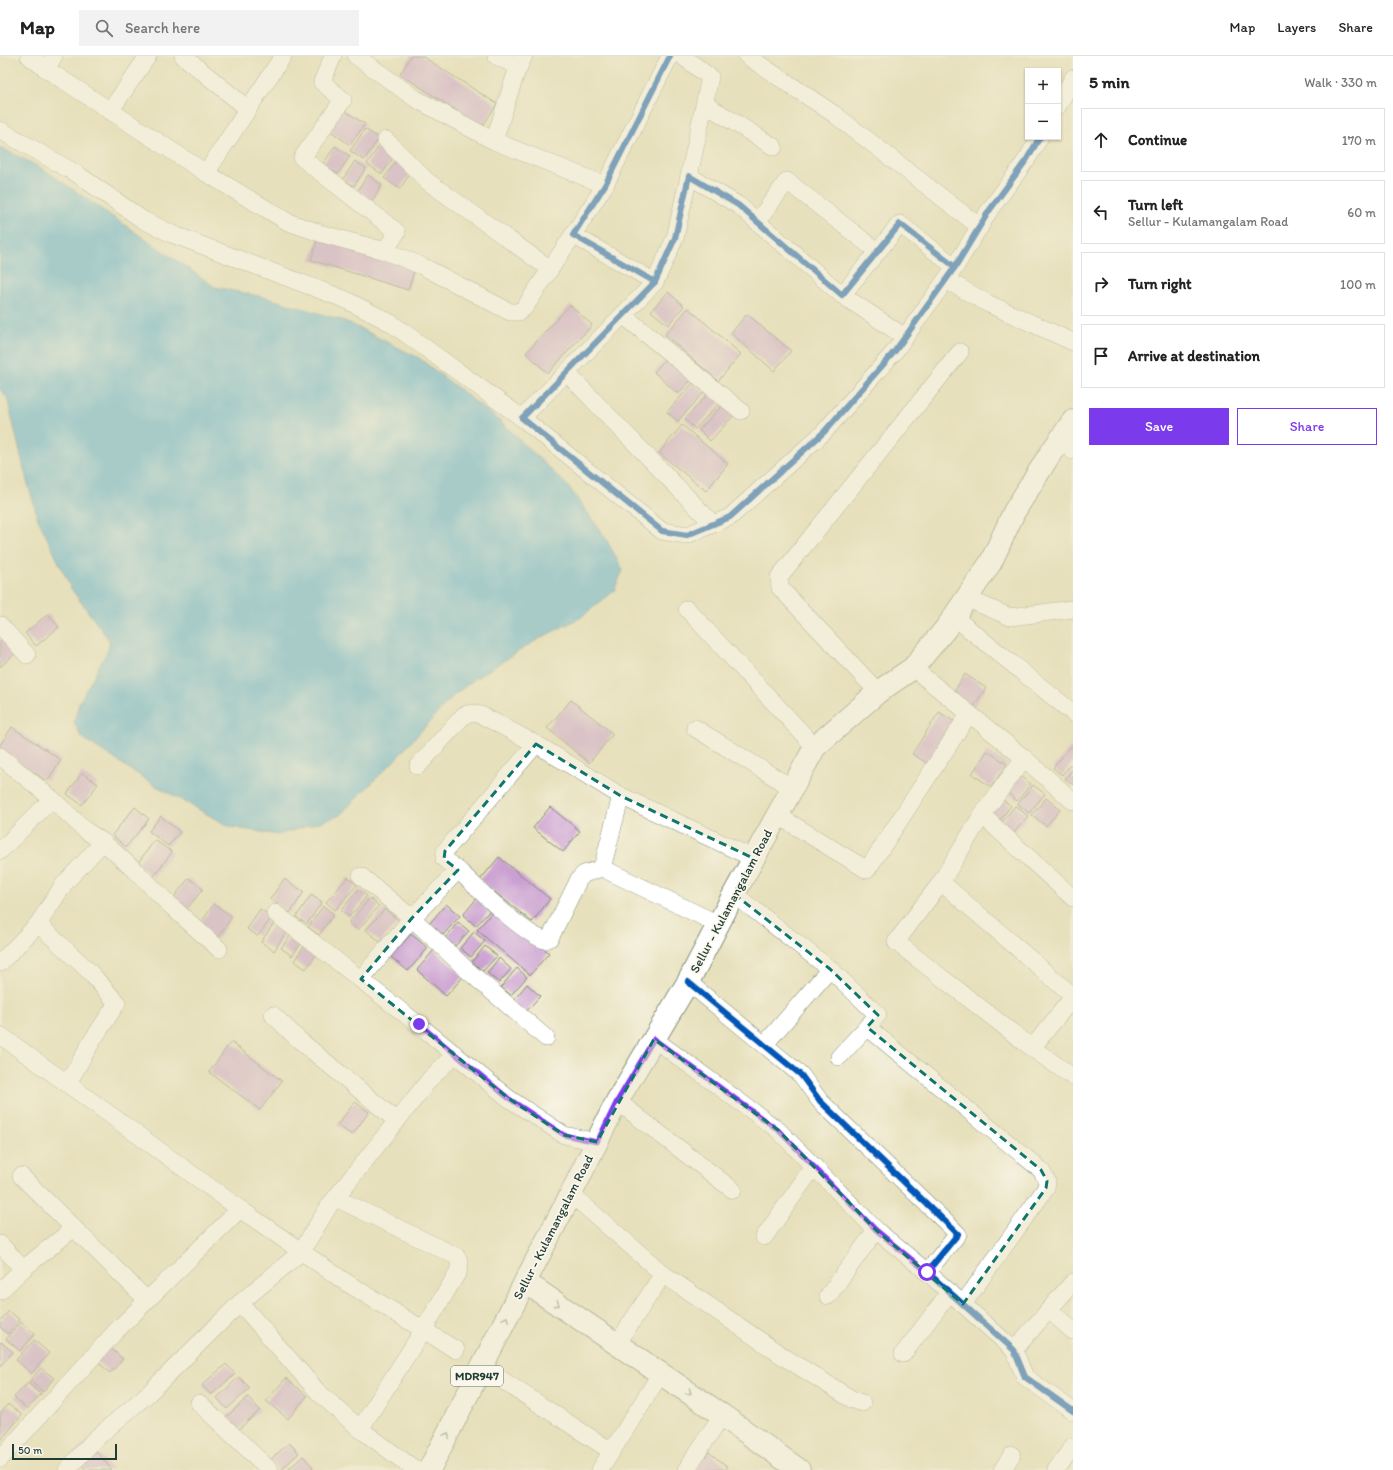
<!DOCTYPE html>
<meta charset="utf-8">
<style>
body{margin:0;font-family:Itim,sans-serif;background:#f2f2f2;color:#222}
.controls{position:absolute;right:12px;top:12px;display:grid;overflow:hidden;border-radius:0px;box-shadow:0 1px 3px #0004}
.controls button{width:36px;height:36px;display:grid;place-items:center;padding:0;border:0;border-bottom:1px solid #e0e0e0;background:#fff;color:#222;font:20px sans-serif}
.scale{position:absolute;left:12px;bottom:10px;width:105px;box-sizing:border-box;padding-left:4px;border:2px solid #1f3d34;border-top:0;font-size:11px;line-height:14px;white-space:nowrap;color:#1f3d34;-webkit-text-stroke:3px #fbf7ec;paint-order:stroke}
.stop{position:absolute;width:12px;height:12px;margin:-9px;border:3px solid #7c3aed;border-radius:50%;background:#fff}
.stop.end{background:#7c3aed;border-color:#fff;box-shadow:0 1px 4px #0008}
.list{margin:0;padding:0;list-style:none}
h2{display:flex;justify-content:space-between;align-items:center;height:52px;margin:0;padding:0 16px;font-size:17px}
h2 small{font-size:13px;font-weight:400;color:#767676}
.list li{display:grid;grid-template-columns:26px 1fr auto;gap:12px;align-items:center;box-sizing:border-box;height:64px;margin:0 8px 8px;padding:0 8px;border:1px solid #e0e0e0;border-radius:0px}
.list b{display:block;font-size:15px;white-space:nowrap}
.list p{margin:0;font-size:13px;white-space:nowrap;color:#767676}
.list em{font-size:13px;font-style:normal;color:#767676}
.actions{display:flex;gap:8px;padding:12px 16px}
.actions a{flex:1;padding:9px 0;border:1px solid #7c3aed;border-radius:0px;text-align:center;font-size:14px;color:#7c3aed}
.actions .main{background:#7c3aed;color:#fff}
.icon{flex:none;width:22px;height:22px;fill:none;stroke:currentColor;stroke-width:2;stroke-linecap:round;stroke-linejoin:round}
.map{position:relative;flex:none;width:1073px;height:1414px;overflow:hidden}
header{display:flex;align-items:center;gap:24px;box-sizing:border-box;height:56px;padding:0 20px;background:#fff;border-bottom:1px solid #e0e0e0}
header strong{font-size:19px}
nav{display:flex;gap:22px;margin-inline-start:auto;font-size:14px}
.search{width:280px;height:36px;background:#f2f2f2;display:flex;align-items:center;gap:10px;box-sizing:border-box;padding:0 14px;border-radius:0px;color:#767676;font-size:15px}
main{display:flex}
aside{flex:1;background:#fff}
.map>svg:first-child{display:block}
</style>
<header>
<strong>Map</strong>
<div class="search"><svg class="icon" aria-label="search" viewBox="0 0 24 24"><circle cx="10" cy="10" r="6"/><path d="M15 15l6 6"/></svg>Search here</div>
<nav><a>Map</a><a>Layers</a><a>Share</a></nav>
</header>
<main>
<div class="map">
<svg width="1073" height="1414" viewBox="0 0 1073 1414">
<rect width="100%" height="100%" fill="#fbf7ec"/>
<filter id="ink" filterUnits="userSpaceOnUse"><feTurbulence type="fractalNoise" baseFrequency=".025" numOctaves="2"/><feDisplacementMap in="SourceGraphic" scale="8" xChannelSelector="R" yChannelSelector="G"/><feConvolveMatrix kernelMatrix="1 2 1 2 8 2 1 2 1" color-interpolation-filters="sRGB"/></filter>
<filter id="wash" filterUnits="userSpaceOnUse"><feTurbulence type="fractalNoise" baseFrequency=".012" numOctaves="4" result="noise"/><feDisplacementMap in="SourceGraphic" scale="16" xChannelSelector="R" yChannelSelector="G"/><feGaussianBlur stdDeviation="0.9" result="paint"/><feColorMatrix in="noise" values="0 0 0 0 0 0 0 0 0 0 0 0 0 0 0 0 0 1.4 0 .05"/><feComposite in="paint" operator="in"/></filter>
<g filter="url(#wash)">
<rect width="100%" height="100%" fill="#e7e0bc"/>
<path fill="#5bb2d8" stroke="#3d7886" d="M0,91L43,113L215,231L264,241L345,265L419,302L500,365L568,430L605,481L623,514L614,535L580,562L540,582L476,622L453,640L393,706L339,760L278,779L230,771L151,727L81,681L74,666L79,647L109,592V584L72,534L38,463L26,421L7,341L0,334Z"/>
<g id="blocks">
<g fill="#ca9fd2">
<path d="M411,0H422L497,48L482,71L400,18Z"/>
<path d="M342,53L365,68L350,89L328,73Z"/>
<path d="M365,73L379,82L364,104L350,95Z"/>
<path d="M381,87L396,98L382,118L367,108Z"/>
<path d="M335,90L350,100L338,118L323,108Z"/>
<path d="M397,103L413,113L400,133L384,122Z"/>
<path d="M355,105L366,112L354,130L343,123Z"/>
<path d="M368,119L382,129L371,147L356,137Z"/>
<path d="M318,182L415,212L408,234L311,204Z"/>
<path d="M668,236L684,250L668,269L651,255Z"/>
<path d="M570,249L592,269L548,317L526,297Z"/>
<path d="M688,252L741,298L718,325L665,279Z"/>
<path d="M747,258L791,295L774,315L731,277Z"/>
<path d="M668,300L692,323L678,338L654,316Z"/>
<path d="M693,327L704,336L678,365L667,356Z"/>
<path d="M710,336L720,346L695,373L685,363Z"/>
<path d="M726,346L737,356L710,385L699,374Z"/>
<path d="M682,369L728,408L706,435L659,397Z"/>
<path d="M48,558L59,571L36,590L25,577Z"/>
<path d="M3,582L16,597L0,611V585Z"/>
<path d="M965,618L986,632L972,653L952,639Z"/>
<path d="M571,644L613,678L589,707L547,672Z"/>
<path d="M939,656L955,666L928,708L912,698Z"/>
<path d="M12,671L61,704L47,725L0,694V689Z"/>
<path d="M1070,691L1073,693V706L1062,719L1053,712Z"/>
<path d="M987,695L1007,708L991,731L972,718Z"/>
<path d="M1073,713V729L1065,723Z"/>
<path d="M82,717L98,728L82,749L67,738Z"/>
<path d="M1021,720L1031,728L1017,745L1007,736Z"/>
<path d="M1033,729L1045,738L1029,757L1018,748Z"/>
<path d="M1046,742L1060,754L1046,770L1032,759Z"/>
<path d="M1002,743L1011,750L998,766L989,759Z"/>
<path d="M1015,750L1028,760L1013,778L1001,767Z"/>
<path d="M135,751L149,763L126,791L112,779Z"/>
<path d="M550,751L580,775L563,796L533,772Z"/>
<path d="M161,760L180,776L168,790L149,775Z"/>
<path d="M155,784L172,796L153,821L137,808Z"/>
<path d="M499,801L550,843L532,866L480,824Z"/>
<path d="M348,821L357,829L335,854L326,846Z"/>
<path d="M189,822L203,833L184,857L170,846Z"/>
<path d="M284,823L304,836L290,857L270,843Z"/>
<path d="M359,833L367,840L349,861L341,854Z"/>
<path d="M311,839L322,846L307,868L296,861Z"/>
<path d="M478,841L492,852L476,870L463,859Z"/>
<path d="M370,842L379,850L358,874L349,866Z"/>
<path d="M214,848L232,861L216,884L198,871Z"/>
<path d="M446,848L460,860L443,879L430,867Z"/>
<path d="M323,850L334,858L319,879L308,871Z"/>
<path d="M496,852L549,897L530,919L477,874Z"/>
<path d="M260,853L272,861L258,880L247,873Z"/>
<path d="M385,853L399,865L380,886L366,874Z"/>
<path d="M458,866L469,875L455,890L445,882Z"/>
<path d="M274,867L287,875L274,895L261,886Z"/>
<path d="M474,876L485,885L471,901L460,892Z"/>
<path d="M411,878L428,892L408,915L391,901Z"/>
<path d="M291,879L302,886L292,900L281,892Z"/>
<path d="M305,889L317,898L306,913L294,905Z"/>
<path d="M485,890L497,900L483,915L472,906Z"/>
<path d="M434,894L464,920L446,940L417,914Z"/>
<path d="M499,902L511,913L499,927L487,917Z"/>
<path d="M517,912L527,921L511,939L501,931Z"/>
<path d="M527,928L540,940L525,957L512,946Z"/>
<path d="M231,986L282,1025L260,1054L209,1016Z"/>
<path d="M355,1046L369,1056L352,1079L337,1069Z"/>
<path d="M9,1255L20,1264L8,1278L0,1271V1265Z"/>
<path d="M21,1266L35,1278L20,1295L6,1283Z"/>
<path d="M34,1284L49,1297L32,1317L16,1304Z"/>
<path d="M1,1286L13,1296L0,1310V1287Z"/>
<path d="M108,1290L123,1303L110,1317L96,1304Z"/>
<path d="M226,1308L235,1318L211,1339L202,1329Z"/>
<path d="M41,1312L54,1322L43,1336L30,1325Z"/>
<path d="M239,1321L250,1332L227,1353L217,1342Z"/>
<path d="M286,1322L307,1340L288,1363L266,1345Z"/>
<path d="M28,1327L41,1338L27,1353L14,1341Z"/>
<path d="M248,1341L260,1354L237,1375L225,1362Z"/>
<path d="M8,1348L22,1359L1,1384L0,1358Z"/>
<path d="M88,1385L112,1414H86L73,1398Z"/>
<path d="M289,1387L299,1397L281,1414H278L269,1405Z"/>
<path d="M709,1396L728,1411L725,1414H695Z"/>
<path d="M303,1400L313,1411L310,1414H288Z"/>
</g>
</g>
</g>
<g filter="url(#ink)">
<use href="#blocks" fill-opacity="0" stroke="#838e78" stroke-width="1"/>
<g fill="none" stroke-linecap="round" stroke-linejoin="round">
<defs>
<g id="minor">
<path d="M29,0L46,13"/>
<path d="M54,0L46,13L206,117L283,0"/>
<path d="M183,0L248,53"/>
<path d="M333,0L322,26L343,44L302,102L397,176L385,195"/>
<path d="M356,0L416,43L494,85L605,129"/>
<path d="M496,0L519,11"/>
<path d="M670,0L605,129L573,179L655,226L675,182L689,120L738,149L842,239L900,168L955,211L989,155L1027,103L1040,81"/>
<path d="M682,0L710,21L689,120"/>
<path d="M747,0L834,58L980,171"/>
<path d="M705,48L774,91"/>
<path d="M1058,50L1073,22"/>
<path d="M110,55L148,0"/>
<path d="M0,74L77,118L143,164L172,178L344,243L391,267L522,362"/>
<path d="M386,84L427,125L550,213"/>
<path d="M494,85L516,17L524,0"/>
<path d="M206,117L288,166L323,178L385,195L422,210L510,256H519L525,251L573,179"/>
<path d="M757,166L787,125L878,196"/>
<path d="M946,224L989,248L1073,286"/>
<path d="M655,226L522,362L662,475L687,479L730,461L824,376L895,295L955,211"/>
<path d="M842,239L905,281"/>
<path d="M623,259L741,355"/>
<path d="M567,317L713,468"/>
<path d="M1060,383L1073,395"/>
<path d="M966,542L1010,561L1073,553"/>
<path d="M687,553L815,691"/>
<path d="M954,561L1073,657"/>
<path d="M0,569L27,599"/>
<path d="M913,612L1024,702L982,759L941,826L896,886L1032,992L1073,941"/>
<path d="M878,636L780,532L779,521L960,296"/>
<path d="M695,672L792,732"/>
<path d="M0,700L52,743L0,795"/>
<path d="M1024,702L1073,745"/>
<path d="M418,710L464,659L472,657L481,659L536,688L621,740L753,802"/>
<path d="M621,740L602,812L718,868"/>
<path d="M52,743L85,774L103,786L137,816L171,850L219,893"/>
<path d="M777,759L867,814L969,658"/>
<path d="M982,759L1073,842"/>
<path d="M458,814L444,803L445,795L536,688"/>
<path d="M361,820L412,862L467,914L546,982"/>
<path d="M941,826L1073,940"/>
<path d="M734,838L830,913L878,959L839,1001"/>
<path d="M275,857L419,969L508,1042L564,1079L597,1086"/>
<path d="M0,907L38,868"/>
<path d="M361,923L412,862L458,814C478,832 521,877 545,884L550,882L579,823L584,818L602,812"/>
<path d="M688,926L801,1019L820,1045L958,1178L927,1216L1014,1294L1025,1321L1073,1355"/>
<path d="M273,959L298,983L397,1065"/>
<path d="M867,971L1041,1114L1047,1125L1046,1132L963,1248"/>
<path d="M0,979L240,1153L344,1225L456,1294"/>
<path d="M654,983L778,1074L876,1174L927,1216"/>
<path d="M765,988L830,913"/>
<path d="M1032,992L1073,1021"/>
<path d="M68,1027L92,985L117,947L89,915L38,868L64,828L103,786"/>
<path d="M617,1045L733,1134"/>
<path d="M21,1120L147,1244"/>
<path d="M571,1138L663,1218"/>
<path d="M336,1142L456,1200L460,1206L458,1216L424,1273L360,1373"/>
<path d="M764,1181L814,1110"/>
<path d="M0,1188L23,1213L0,1235"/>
<path d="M23,1213L74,1172"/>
<path d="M828,1240L876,1174"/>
<path d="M240,1247L318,1336L360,1373L416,1414"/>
<path d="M1049,1254L1073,1275"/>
<path d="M617,1288L663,1218L784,1301L853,1344L862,1347"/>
<path d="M1014,1294L1073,1226"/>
<path d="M903,1298L950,1236"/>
<path d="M482,1311L611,1395"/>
<path d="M199,1347L270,1414"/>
<path d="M0,1403L117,1274L240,1153"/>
<path d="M67,1414L94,1384L149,1337L240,1247L301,1196L329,1150L430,1023L455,998"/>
<path d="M600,1414L661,1317"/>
<path d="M686,1414L722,1359"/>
<path d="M1002,1414L1012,1399"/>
<path d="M1056,1414L1073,1390"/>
</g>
<path id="secondary" d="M525,1226L571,1138L617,1045L688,926L734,838L815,691L878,636L913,612L947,571L991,506L1014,456L1050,398L1073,365"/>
<path id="primary" d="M429,1414L525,1226L722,1359L799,1414"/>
</defs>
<use href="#minor" stroke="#838e78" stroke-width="18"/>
<use href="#secondary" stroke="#838e78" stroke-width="24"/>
<use href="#primary" stroke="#838e78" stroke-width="24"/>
<use href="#minor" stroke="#fff" stroke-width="17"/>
<use href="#secondary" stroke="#fff" stroke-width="22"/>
<use href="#primary" stroke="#fff" stroke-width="22"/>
<defs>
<g id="cycleway">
<path d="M670,0L605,129L573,179L655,226L675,182L689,120L738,149L842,239L900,168L955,211L989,155L1027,103L1040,81"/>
<path d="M655,226L522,362L662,475L687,479L730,461L824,376L895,295L955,211"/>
<path d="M688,926L801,1019L820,1045L958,1178L927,1216L1014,1294L1025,1321L1073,1355"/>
</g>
</defs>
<use href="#cycleway" stroke="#fbf7ec" stroke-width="8"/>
<use href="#cycleway" stroke="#0057b8" stroke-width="6"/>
</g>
<defs><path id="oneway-chevron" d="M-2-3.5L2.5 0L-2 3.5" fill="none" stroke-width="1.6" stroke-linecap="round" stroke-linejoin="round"/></defs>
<g stroke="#8f9e9a">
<use href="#oneway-chevron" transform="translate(557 1248) rotate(34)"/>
<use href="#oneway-chevron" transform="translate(506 1263) rotate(-63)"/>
<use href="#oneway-chevron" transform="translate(689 1336) rotate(34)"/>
<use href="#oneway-chevron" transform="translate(447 1379) rotate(-63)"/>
</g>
</g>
<g fill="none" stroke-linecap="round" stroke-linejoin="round" filter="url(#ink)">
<path stroke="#7c3aed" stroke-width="5" d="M419,968L508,1042L564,1079L597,1086L617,1045L654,983L778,1074L876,1174L927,1216"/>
</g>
<path d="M0 0H1073V1414H0ZM536,688L621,740L753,802L734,838L830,913L878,959L867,971L1041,1114L1047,1125L1046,1132L963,1248L876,1174L778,1074L654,983L597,1086L564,1079L508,1042L361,923L412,862L458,814L444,803L445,795Z" fill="#e7e0bc" fill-opacity=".55" fill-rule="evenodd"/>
<path fill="none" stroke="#0f766e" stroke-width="3" stroke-dasharray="8 5" stroke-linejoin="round" d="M536,688L621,740L753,802L734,838L830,913L878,959L867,971L1041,1114L1047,1125L1046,1132L963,1248L876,1174L778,1074L654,983L597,1086L564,1079L508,1042L361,923L412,862L458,814L444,803L445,795Z"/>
<g text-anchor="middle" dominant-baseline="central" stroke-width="3.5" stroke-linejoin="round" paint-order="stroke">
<rect fill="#fbf7ec" stroke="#61756b" stroke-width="1" x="451" y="1310" width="52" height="20" rx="3"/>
<g font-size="12" font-weight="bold" fill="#1f3d34">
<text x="477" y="1320">MDR947</text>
</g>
<g font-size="13" fill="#1f3d34" stroke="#fbf7ec">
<text transform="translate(731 845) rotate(-62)">Sellur - Kulamangalam Road</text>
<text transform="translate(553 1171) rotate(-63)">Sellur - Kulamangalam Road</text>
</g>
</g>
</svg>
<div class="controls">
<button>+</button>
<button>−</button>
</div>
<div class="scale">50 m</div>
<div class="stop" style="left:927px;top:1216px"></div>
<div class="stop end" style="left:419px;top:968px"></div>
</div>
<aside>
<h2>5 min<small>Walk · 330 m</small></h2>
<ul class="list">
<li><svg class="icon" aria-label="ahead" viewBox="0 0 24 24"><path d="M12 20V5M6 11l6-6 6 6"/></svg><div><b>Continue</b></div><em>170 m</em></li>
<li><svg class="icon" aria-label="left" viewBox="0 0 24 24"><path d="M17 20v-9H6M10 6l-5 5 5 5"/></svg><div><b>Turn left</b><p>Sellur - Kulamangalam Road</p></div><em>60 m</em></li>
<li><svg class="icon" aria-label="right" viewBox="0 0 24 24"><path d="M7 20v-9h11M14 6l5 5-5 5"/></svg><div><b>Turn right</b></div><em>100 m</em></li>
<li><svg class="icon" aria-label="arrive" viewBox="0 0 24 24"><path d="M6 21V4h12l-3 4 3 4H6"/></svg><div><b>Arrive at destination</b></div></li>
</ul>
<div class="actions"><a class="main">Save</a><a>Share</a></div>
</aside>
</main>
